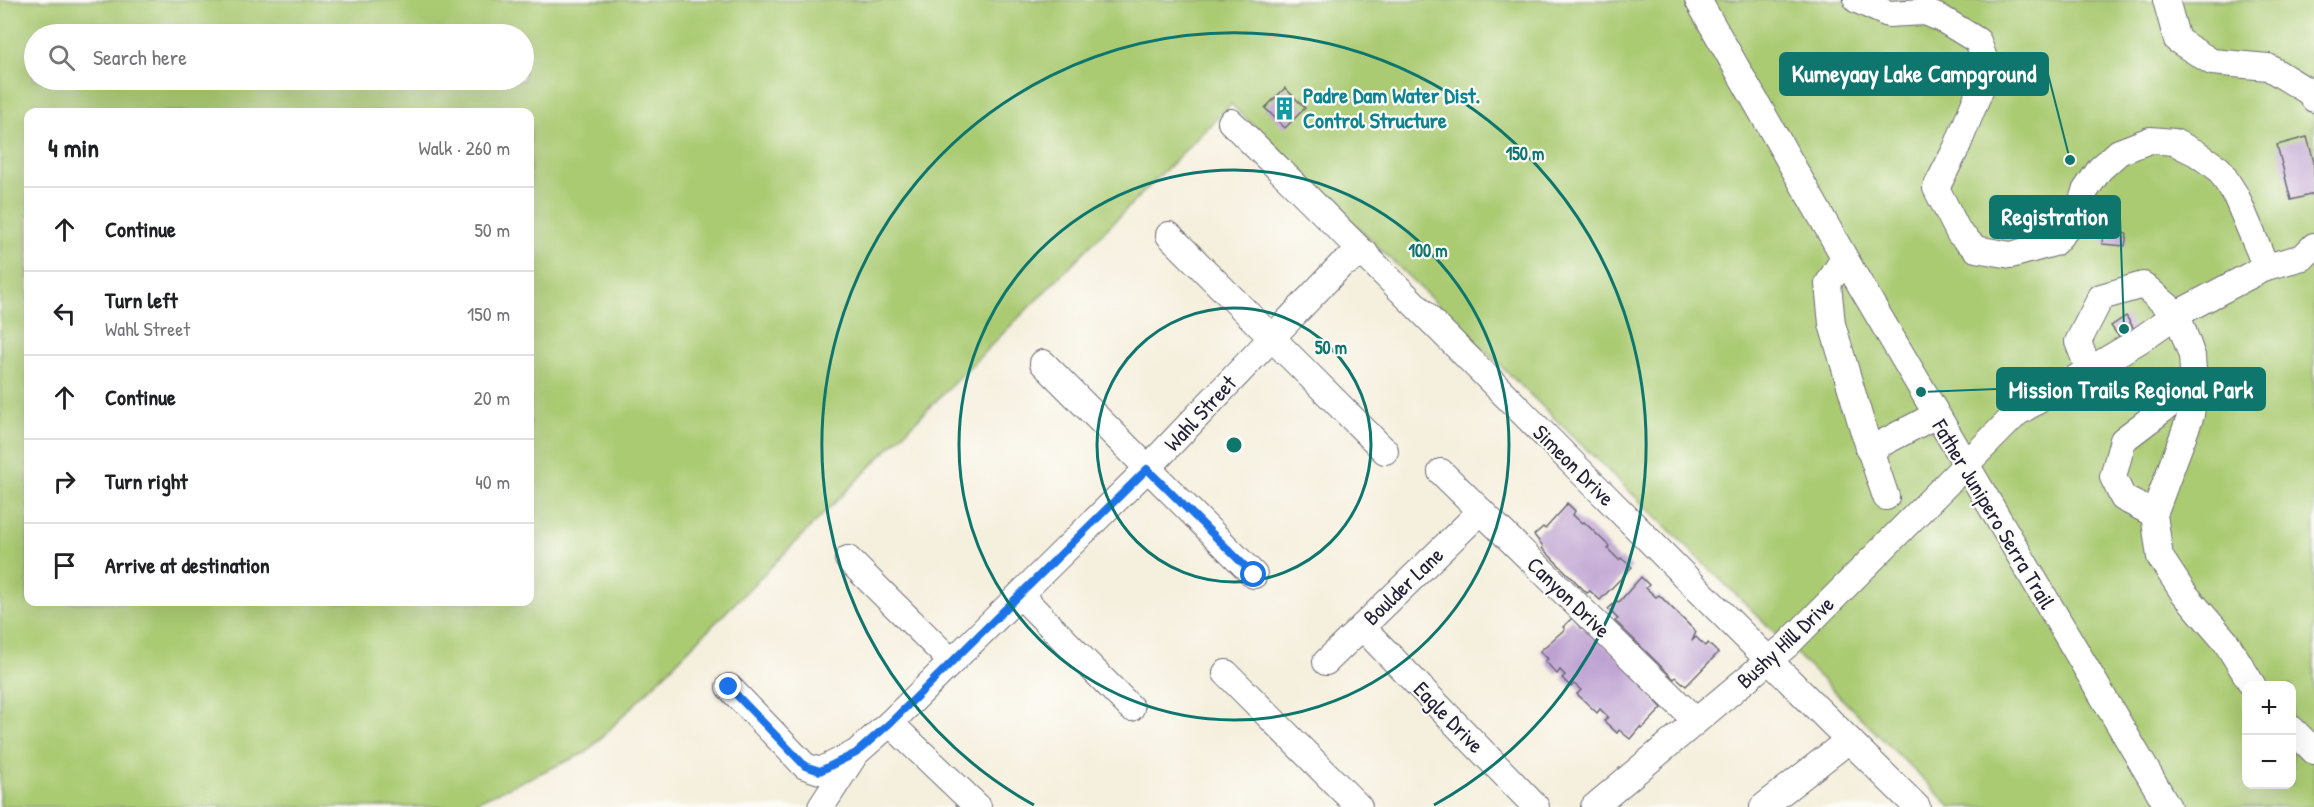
<!DOCTYPE html>
<meta charset="utf-8">
<style>
body{margin:0;font-family:"Patrick Hand",sans-serif;background:#f2f2f2;color:#202124}
.controls{position:absolute;right:18px;bottom:18px;display:grid;overflow:hidden;border-radius:12px;box-shadow:0 6px 24px #0002}
.controls button{width:54px;height:54px;display:grid;place-items:center;padding:0;border:0;border-bottom:2px solid #e0e0e0;background:#fff;color:#202124;font:30px sans-serif}
.stop{position:absolute;width:18px;height:18px;margin:-14px;border:4px solid #1a73e8;border-radius:50%;background:#fff}
.stop.end{background:#1a73e8;border-color:#fff;box-shadow:0 2px 6px #0008}
.list{margin:0;padding:0;list-style:none}
h2{display:flex;justify-content:space-between;align-items:center;height:78px;margin:0;padding:0 24px;font-size:26px}
h2 small{font-size:20px;font-weight:400;color:#757577}
.list li{display:grid;grid-template-columns:39px 1fr auto;gap:18px;align-items:center;box-sizing:border-box;height:84px;padding:0 24px;border-top:2px solid #e0e0e0}
.list b{display:block;font-size:22px;white-space:nowrap}
.list p{margin:0;font-size:20px;white-space:nowrap;color:#757577}
.list em{font-size:20px;font-style:normal;color:#757577}
.icon{flex:none;width:33px;height:33px;fill:none;stroke:currentColor;stroke-width:2;stroke-linecap:round;stroke-linejoin:round}
.map{position:relative;flex:none;width:2314px;height:807px;overflow:hidden}
.search{position:absolute;background:#fff;box-shadow:0 6px 24px #0002;left:24px;top:24px;width:510px;height:66px;display:flex;align-items:center;gap:15px;box-sizing:border-box;padding:0 21px;border-radius:33px;color:#757577;font-size:22px}
.panel{position:absolute;background:#fff;box-shadow:0 6px 24px #0002;left:24px;top:108px;width:510px;height:498px;border-radius:12px}
.map>svg:first-child{display:block}
</style>
<div class="map">
<svg width="2314" height="807" viewBox="0 0 2314 807">
<rect width="100%" height="100%" fill="#fdfcf7"/>
<filter id="ink" filterUnits="userSpaceOnUse"><feTurbulence type="fractalNoise" baseFrequency=".0167" numOctaves="2"/><feDisplacementMap in="SourceGraphic" scale="12" xChannelSelector="R" yChannelSelector="G"/><feConvolveMatrix kernelMatrix="1 2 1 2 8 2 1 2 1" color-interpolation-filters="sRGB"/></filter>
<filter id="wash" filterUnits="userSpaceOnUse"><feTurbulence type="fractalNoise" baseFrequency=".008" numOctaves="4" result="noise"/><feDisplacementMap in="SourceGraphic" scale="24" xChannelSelector="R" yChannelSelector="G"/><feGaussianBlur stdDeviation="1.35" result="paint"/><feColorMatrix in="noise" values="0 0 0 0 0 0 0 0 0 0 0 0 0 0 0 0 0 1.4 0 .05"/><feComposite in="paint" operator="in"/></filter>
<g filter="url(#wash)">
<rect width="100%" height="100%" fill="#f5efdd"/>
<path fill="#abcb73" stroke="#667657" stroke-width="1.5" fill-rule="evenodd" d="M0,0H2314V807H1951L1757,615L1231,104L587,752L465,807H0ZM34,34H524V80H34ZM28,112H530V602H28ZM2246,686H2292V784H2246Z"/>
<g id="blocks">
<g fill="#bb9ed0">
<path d="M1285,88L1305,108L1285,128L1265,108Z"/>
<path d="M2307,137L2314,162V194L2291,200L2277,145Z"/>
<path d="M2103,231L2127,234L2125,246L2102,244Z"/>
<path d="M2126,316L2136,332L2122,341L2111,326Z"/>
<path d="M1567,503L1575,511L1573,515L1582,523L1584,522L1609,546L1608,549L1619,560L1621,558L1632,567L1600,600L1590,591L1587,593L1542,548L1543,546L1534,535L1543,527L1545,529L1566,506H1565Z"/>
<path d="M1641,577L1649,585L1646,588L1656,597L1659,595L1696,632L1692,641L1696,637L1705,646L1708,643L1718,653L1686,686L1676,677L1674,679L1615,621L1618,619L1608,609L1617,601L1619,602Z"/>
<path d="M1572,618L1581,628L1585,625L1656,695L1653,698L1662,708L1642,729L1640,727L1630,739L1619,730L1617,733L1604,721L1608,717L1600,709L1597,713L1577,694L1581,690L1574,684L1571,687L1562,678L1565,675L1560,670L1557,674L1545,661L1548,659L1540,651L1565,629L1563,627Z"/>
</g>
</g>
</g>
<g filter="url(#ink)">
<use href="#blocks" fill-opacity="0" stroke="#6c6a74" stroke-width="1.5"/>
<g fill="none" stroke-linecap="round" stroke-linejoin="round">
<defs>
<g id="minor">
<path d="M1698,0L1851,269L2168,807"/>
<path d="M1857,0L1888,14L1925,12L1942,19L1978,41L1988,70L1956,149L1936,188L1959,233L1976,249L2011,255L2054,243L2077,217L2085,191L2100,169L2119,152L2150,140L2174,142L2196,153L2219,169L2236,196L2266,267"/>
<path d="M2166,0L2177,40L2180,42L2212,62L2268,67L2309,92L2314,99"/>
<path d="M1231,122C1462,348 1686,581 1917,807"/>
<path d="M1169,235L1385,451"/>
<path d="M1844,258L1828,284L1832,324L1863,429L1886,497"/>
<path d="M1043,363L1254,575"/>
<path d="M2089,370L2078,342L2101,297L2143,285L2177,314L2192,356L2194,386L2191,415L2154,514L2160,557L2183,592L2226,642L2253,686"/>
<path d="M1869,450L1936,415"/>
<path d="M1441,472L1696,721"/>
<path d="M2154,514L2123,498L2113,477L2123,440L2194,386"/>
<path d="M848,559L951,661"/>
<path d="M1020,595L1131,708"/>
<path d="M1362,627L1536,807"/>
<path d="M1326,662L1481,511"/>
<path d="M1226,673L1359,807"/>
<path d="M729,687L805,766L820,771L856,753L890,723L1147,469L1341,265L1365,253"/>
<path d="M890,723L978,807"/>
<path d="M2292,729L2314,751"/>
<path d="M821,807L856,753"/>
<path d="M1594,807L1787,645L2017,413L2140,340L2177,314L2266,267L2303,257L2314,246"/>
<path d="M1763,807L1849,740"/>
</g>
</defs>
<use href="#minor" stroke="#6c6a74" stroke-width="28"/>
<use href="#minor" stroke="#fff" stroke-width="26"/>
</g>
</g>
<g fill="none" stroke-linecap="round" stroke-linejoin="round" filter="url(#ink)">
<path stroke="#1a73e8" stroke-width="8" d="M729,687L805,766L820,771L856,753L890,723L1147,469L1254,575"/>
</g>
<g fill="none" stroke="#0f766e" stroke-width="3">
<circle cx="1234" cy="445" r="137"/>
<circle cx="1234" cy="445" r="275"/>
<path d="M1034 805A412 412 0 1 1 1434 805"/>
</g>
<defs>
<symbol id="building-bare" viewBox="-9 -9 18 18"><path d="M-4-6H4V6H1V3H-1V6H-4ZM-2.5-4.3h1.7v1.8h-1.7ZM.8-4.3h1.7v1.8H.8ZM-2.5-1h1.7V.8h-1.7ZM.8-1h1.7V.8H.8Z" fill="#0f9aa8" stroke="#fdfcf7" stroke-width="2.5" paint-order="stroke"/></symbol>
</defs>
<g fill-rule="evenodd">
<use href="#building-bare" x="1268" y="92" width="33" height="33"/>
</g>
<g text-anchor="middle" dominant-baseline="central" stroke-width="4.5" stroke-linejoin="round" paint-order="stroke">
<g font-size="22" font-weight="bold" fill="#0d838f" stroke="#fdfcf7" text-anchor="start">
<text x="1303" y="95">Padre Dam Water Dist.<tspan x="1303" dy="25">Control Structure</tspan></text>
</g>
<g font-size="22" fill="#22223b" stroke="#fdfcf7">
<text transform="translate(1200 413) rotate(-47)">Wahl Street</text>
<text transform="translate(1574 465) rotate(45)">Simeon Drive</text>
<text transform="translate(1994 514) rotate(59)">Father Junipero Serra Trail</text>
<text transform="translate(1403 586) rotate(-44)">Boulder Lane</text>
<text transform="translate(1569 597) rotate(44)">Canyon Drive</text>
<text transform="translate(1785 642) rotate(-43)">Bushy Hill Drive</text>
<text transform="translate(1449 717) rotate(46)">Eagle Drive</text>
</g>
</g>
<circle cx="1234" cy="445" r="9" fill="#0f766e" stroke="#fdfcf7" stroke-width="3"/>
<g font-size="18" text-anchor="middle" font-weight="bold" fill="#0f766e" stroke="#fdfcf7" stroke-width="4.5" stroke-linejoin="round" paint-order="stroke">
<text x="1525" y="160">150 m</text>
<text x="1428" y="257">100 m</text>
<text x="1331" y="354">50 m</text>
</g>
<path fill="none" stroke="#0f766e" stroke-width="2" d="M2070 160L2048 74M2124 329L2120 217M1921 392L1997 389"/>
<g fill="#0f766e" stroke="#fdfcf7" stroke-width="2">
<circle cx="2070" cy="160" r="6"/>
<circle cx="2124" cy="329" r="6"/>
<circle cx="1921" cy="392" r="6"/>
</g>
<g fill="#0f766e" stroke="#0f766e" stroke-width="2">
<rect x="1780" y="53" width="268" height="42" rx="6"/>
<rect x="1990" y="196" width="130" height="42" rx="6"/>
<rect x="1997" y="368" width="268" height="42" rx="6"/>
</g>
<g font-size="24" text-anchor="middle" font-weight="bold" fill="#fff">
<text x="1914" y="82">Kumeyaay Lake Campground</text>
<text x="2055" y="225">Registration</text>
<text x="2131" y="398">Mission Trails Regional Park</text>
</g>
</svg>
<div class="controls">
<button>+</button>
<button>−</button>
</div>
<div class="stop" style="left:1254px;top:575px"></div>
<div class="stop end" style="left:729px;top:687px"></div>
<div class="search"><svg class="icon" aria-label="search" viewBox="0 0 24 24"><circle cx="10" cy="10" r="6"/><path d="M15 15l6 6"/></svg>Search here</div>
<section class="panel">
<h2>4 min<small>Walk · 260 m</small></h2>
<ul class="list">
<li><svg class="icon" aria-label="ahead" viewBox="0 0 24 24"><path d="M12 20V5M6 11l6-6 6 6"/></svg><div><b>Continue</b></div><em>50 m</em></li>
<li><svg class="icon" aria-label="left" viewBox="0 0 24 24"><path d="M17 20v-9H6M10 6l-5 5 5 5"/></svg><div><b>Turn left</b><p>Wahl Street</p></div><em>150 m</em></li>
<li><svg class="icon" aria-label="ahead" viewBox="0 0 24 24"><path d="M12 20V5M6 11l6-6 6 6"/></svg><div><b>Continue</b></div><em>20 m</em></li>
<li><svg class="icon" aria-label="right" viewBox="0 0 24 24"><path d="M7 20v-9h11M14 6l5 5-5 5"/></svg><div><b>Turn right</b></div><em>40 m</em></li>
<li><svg class="icon" aria-label="arrive" viewBox="0 0 24 24"><path d="M6 21V4h12l-3 4 3 4H6"/></svg><div><b>Arrive at destination</b></div></li>
</ul>
</section>
</div>
